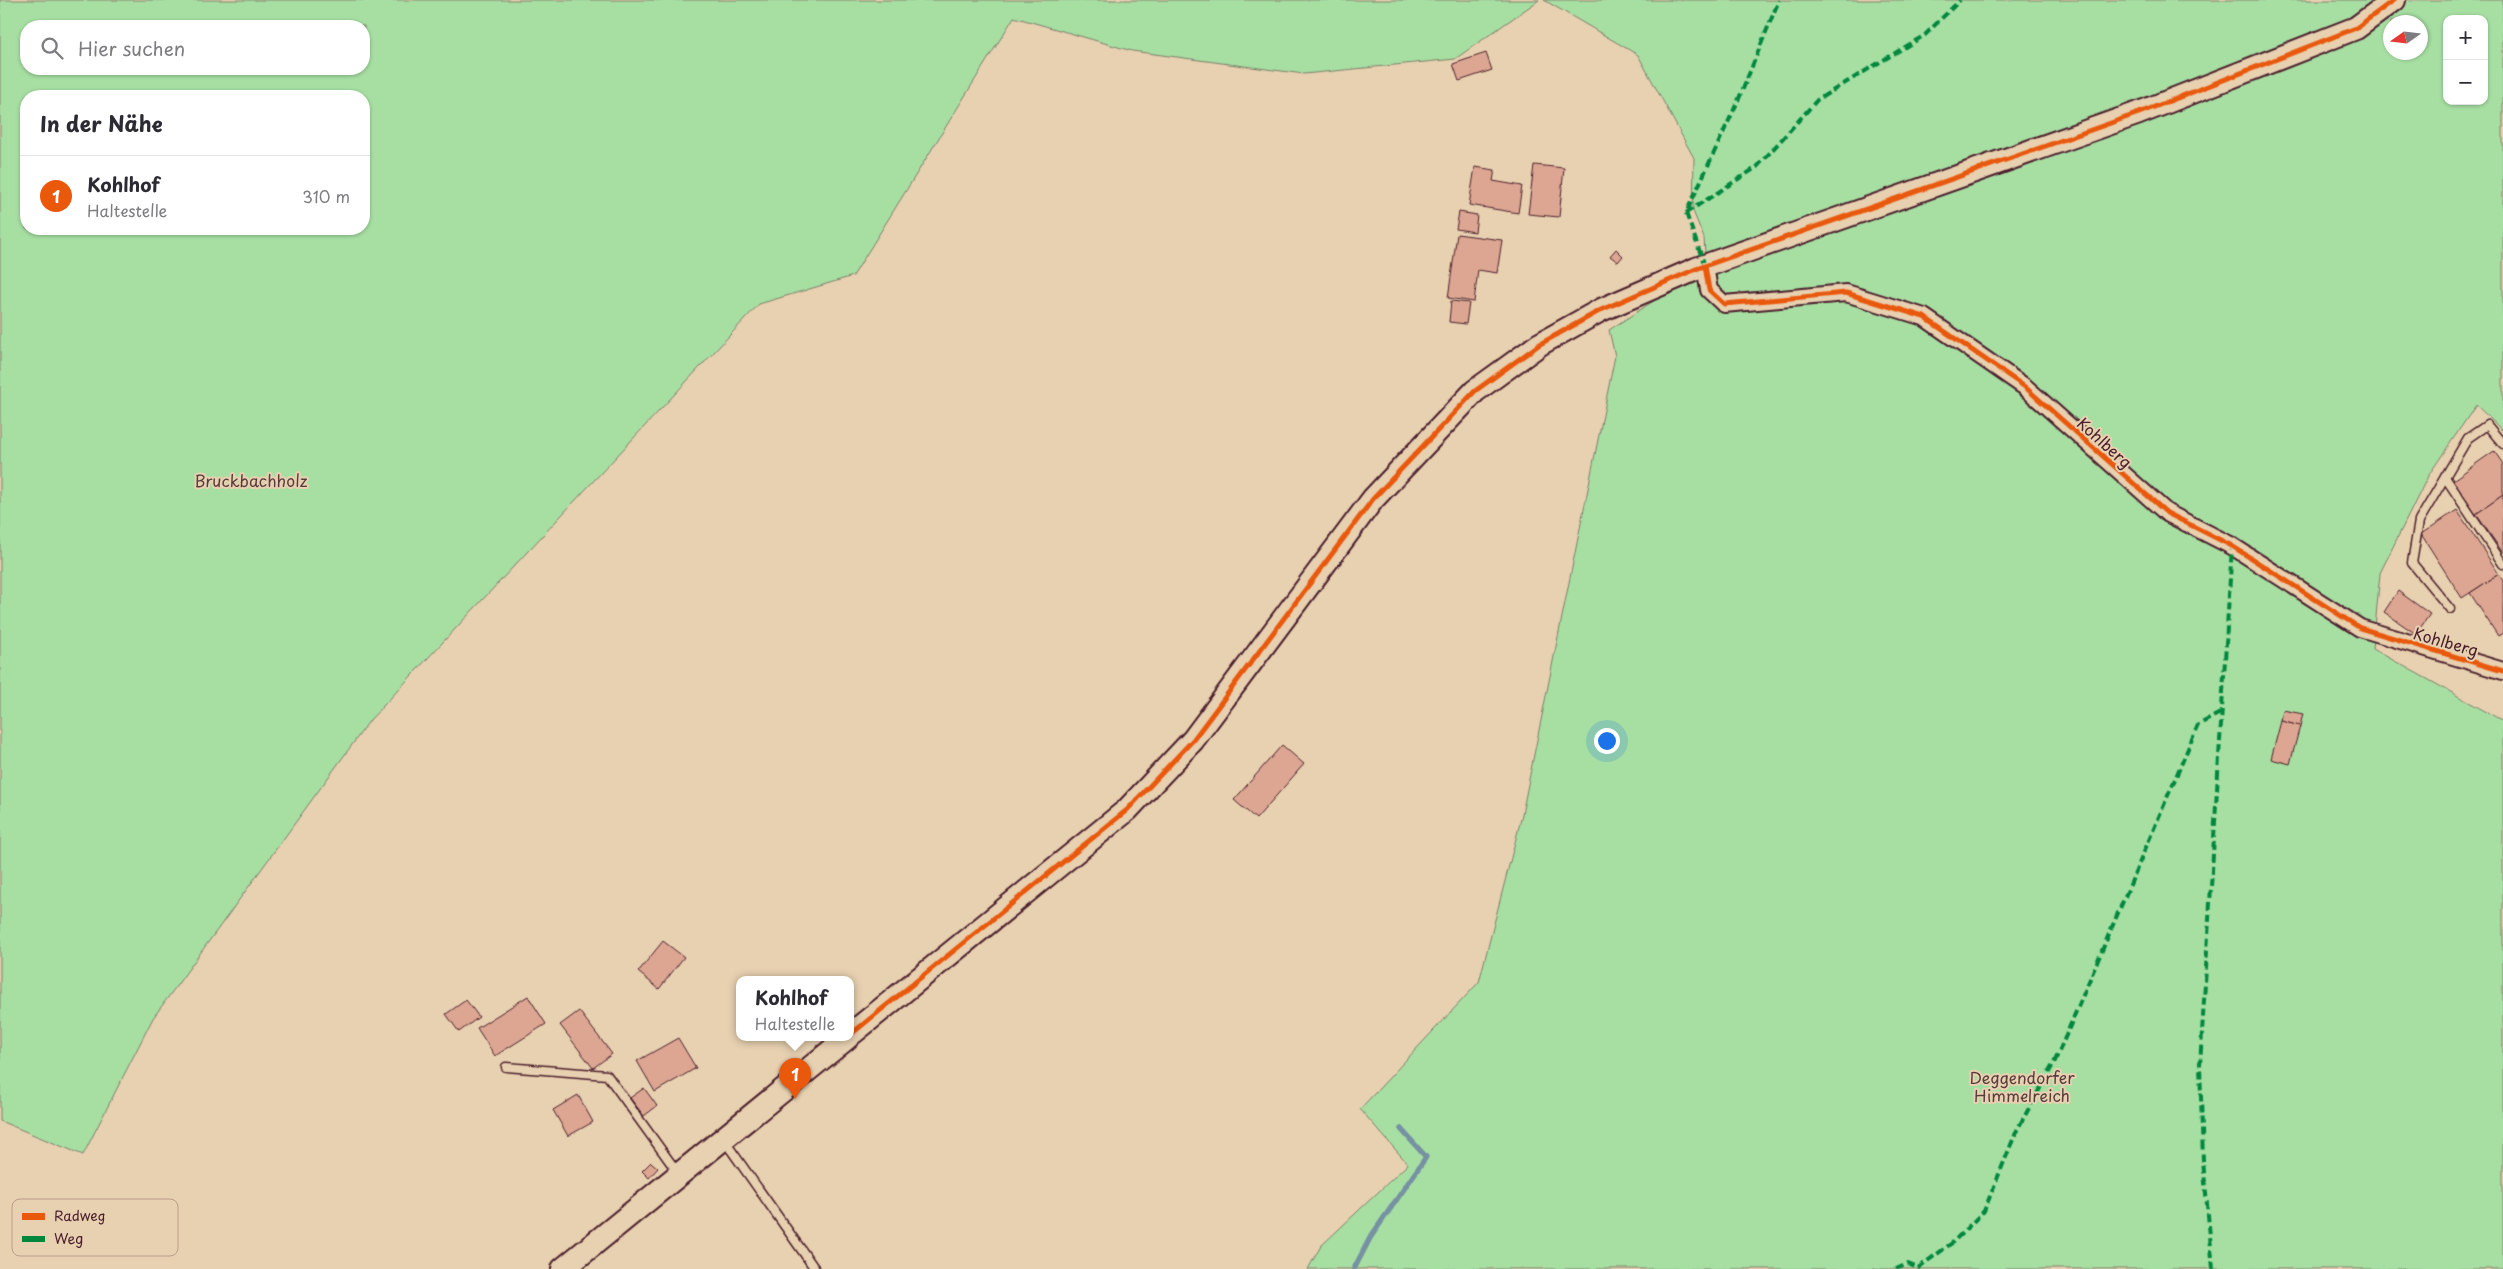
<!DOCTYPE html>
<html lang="de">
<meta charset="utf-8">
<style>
body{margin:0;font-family:"Playpen Sans",sans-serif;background:#f7f7f7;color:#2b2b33}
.controls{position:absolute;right:15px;top:15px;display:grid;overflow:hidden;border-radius:10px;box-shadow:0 1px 4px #0004}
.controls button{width:45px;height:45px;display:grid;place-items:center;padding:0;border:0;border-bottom:1px solid #e1e1e2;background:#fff;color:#2b2b33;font:25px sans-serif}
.compass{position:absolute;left:2383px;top:15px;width:45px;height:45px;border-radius:50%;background:#fff;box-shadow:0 1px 4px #0004;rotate:256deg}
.you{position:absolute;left:1606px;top:740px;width:18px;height:18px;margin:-12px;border:4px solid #fff;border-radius:50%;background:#1a73e8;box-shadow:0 0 0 8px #1a73e833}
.badge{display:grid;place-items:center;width:32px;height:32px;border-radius:50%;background:#ea580c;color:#fff;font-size:16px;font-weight:700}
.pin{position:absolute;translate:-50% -41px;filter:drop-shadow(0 1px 2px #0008)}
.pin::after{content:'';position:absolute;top:26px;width:18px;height:15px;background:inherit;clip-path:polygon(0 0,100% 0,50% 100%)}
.popup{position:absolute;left:736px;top:976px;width:118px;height:65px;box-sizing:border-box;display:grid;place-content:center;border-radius:10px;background:#fff;filter:drop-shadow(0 1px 4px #0005);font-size:16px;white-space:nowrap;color:#7c7c81}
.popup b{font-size:19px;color:#2b2b33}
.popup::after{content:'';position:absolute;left:50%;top:100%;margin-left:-10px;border:10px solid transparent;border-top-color:#fff}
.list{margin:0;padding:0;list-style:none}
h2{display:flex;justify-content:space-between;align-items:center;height:65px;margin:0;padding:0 20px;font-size:21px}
h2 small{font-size:16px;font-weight:400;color:#7c7c81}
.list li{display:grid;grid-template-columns:32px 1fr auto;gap:15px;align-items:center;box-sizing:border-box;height:80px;padding:0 20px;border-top:1px solid #e1e1e2}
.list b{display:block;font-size:19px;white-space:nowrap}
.list p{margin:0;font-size:16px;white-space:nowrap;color:#7c7c81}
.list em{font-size:16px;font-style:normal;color:#7c7c81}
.icon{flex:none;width:28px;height:28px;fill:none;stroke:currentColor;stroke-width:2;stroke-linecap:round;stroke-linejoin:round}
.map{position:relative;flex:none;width:2503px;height:1269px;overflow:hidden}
.search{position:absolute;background:#fff;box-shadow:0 1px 4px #0004;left:20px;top:20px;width:350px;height:55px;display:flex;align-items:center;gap:12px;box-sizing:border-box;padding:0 18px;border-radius:20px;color:#7c7c81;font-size:19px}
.panel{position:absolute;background:#fff;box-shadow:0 1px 4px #0004;left:20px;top:90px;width:350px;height:145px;border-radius:20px}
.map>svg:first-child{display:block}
</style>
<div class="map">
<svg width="2503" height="1269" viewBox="0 0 2503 1269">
<rect width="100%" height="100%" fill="#e8d1b1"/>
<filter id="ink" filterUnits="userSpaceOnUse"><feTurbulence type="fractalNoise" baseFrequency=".02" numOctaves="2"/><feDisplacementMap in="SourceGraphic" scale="10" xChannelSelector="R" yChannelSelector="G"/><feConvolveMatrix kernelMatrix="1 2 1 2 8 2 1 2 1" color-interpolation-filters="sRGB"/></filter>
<g filter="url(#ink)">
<g fill="#a7dfa3" stroke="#787f67" fill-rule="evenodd">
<path d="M0,0H1539L1455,59L1304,74L1132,51L1014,17L853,276L759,304L370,720L153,1018L83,1155L0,1121ZM364,26V69H26V26ZM364,96V229H26V96Z"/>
<path d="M1544,0H2503V431L2476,405L2428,476L2380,573L2373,649L2503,721V1269H1308L1321,1246L1408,1164L1360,1109L1479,982L1521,819L1615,356L1609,330L1706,267L1704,238L1693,211L1694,158L1638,55ZM2447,19H2484V101H2447ZM2390,22H2420V52H2390Z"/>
</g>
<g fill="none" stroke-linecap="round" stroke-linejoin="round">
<path stroke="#7591a2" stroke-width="5.5" d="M1354,1269L1370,1238L1426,1157L1401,1129"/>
</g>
<g fill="#dca692" stroke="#4a1f2b">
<path d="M1486,53L1492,70L1459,81L1453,64Z"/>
<path d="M1534,165L1564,168L1559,217L1528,214Z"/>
<path d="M1475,167L1495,170L1493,181L1522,186L1518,213L1469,205Z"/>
<path d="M1459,212L1477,215L1475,232L1456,229Z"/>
<path d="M1457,234L1502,240L1497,273L1478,270L1474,302L1448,298Z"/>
<path d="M1616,249L1623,256L1618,262L1610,256Z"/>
<path d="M1451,301L1469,303L1466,324L1449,322Z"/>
<path d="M2494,451L2503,464V495L2473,516L2450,482Z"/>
<path d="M2503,495V553L2476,514Z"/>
<path d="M2457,510L2499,574L2462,598L2421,534Z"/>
<path d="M2499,574L2503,581V633L2498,636L2470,593Z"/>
<path d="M2398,591L2430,614L2416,634L2384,612Z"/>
<path d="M2283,710L2303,714L2300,726L2281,721Z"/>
<path d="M2281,721L2300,726L2290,764L2271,759Z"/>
<path d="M1282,745L1304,764L1256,819L1234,800Z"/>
<path d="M663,941L684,957L659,989L638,972Z"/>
<path d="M528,996L546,1024L495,1056L477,1028Z"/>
<path d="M466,1000L479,1017L459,1032L446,1014Z"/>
<path d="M579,1011L612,1054L593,1068L560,1025Z"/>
<path d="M678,1038L696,1068L655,1092L637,1061Z"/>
<path d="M644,1088L657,1106L644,1116L630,1098Z"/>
<path d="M578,1095L593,1122L568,1136L553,1110Z"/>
<path d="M651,1162L658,1168L649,1178L642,1171Z"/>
</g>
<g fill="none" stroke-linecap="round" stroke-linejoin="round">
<defs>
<g id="lane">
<path d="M2445,477L2503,564"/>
<path d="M2450,609L2412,563L2419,521L2468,438L2487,425L2503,444"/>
<path d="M506,1067L607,1075L678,1173"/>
<path d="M724,1140L815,1269"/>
</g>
<path id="street" d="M1705,266L1709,290L1724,304L1846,293L1924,317L2025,387L2167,513L2232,546L2360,628L2503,671"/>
<g id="secondary">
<path d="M850,1035L1127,810L1193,740L1373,499L1475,391L1540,344L1601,310L1696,269L2139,113L2356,28L2394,0"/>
<path d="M563,1269L847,1038"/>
</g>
</defs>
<use href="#lane" stroke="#4a1f2b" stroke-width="11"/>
<use href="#street" stroke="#4a1f2b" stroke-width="20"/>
<use href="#secondary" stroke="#4a1f2b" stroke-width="26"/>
<use href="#lane" stroke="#e8d1b1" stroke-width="8"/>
<use href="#street" stroke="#e8d1b1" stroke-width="16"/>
<use href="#secondary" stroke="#e8d1b1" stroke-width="22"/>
<g stroke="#00873e" stroke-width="4" stroke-dasharray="8 4" stroke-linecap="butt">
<path d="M1686,213L1757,167L1817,100L1925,35L1960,0"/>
<path d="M1705,266L1686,213L1738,101L1779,0"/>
<path d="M1918,1268L1952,1243L1984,1211L2017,1130L2055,1061L2198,725L2222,712"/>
<path d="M1896,1269L1908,1264L1920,1269"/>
<path d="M2213,1269L2203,1161L2200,1065L2232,546"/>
</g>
<defs>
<g id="cycleway">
<path d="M1705,266L1709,290L1724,304L1846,293L1924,317L2025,387L2167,513L2232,546L2360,628L2503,671"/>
<path d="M850,1035L1127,810L1193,740L1373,499L1475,391L1540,344L1601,310L1696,269L2139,113L2356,28L2394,0"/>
</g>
</defs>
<use href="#cycleway" stroke="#e8d1b1" stroke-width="8"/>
<use href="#cycleway" stroke="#e8590c" stroke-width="5"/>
</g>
</g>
<g text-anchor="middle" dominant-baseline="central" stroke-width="4" stroke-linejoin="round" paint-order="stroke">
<g font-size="16" fill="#4a1f2b" stroke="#e8d1b1">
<text transform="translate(2105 442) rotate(42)">Kohlberg</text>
<text transform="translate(2446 641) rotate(16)">Kohlberg</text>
</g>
<g font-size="16" fill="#583c3d" stroke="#e8d1b1">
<text x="251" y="480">Bruckbachholz</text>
<text x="2022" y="1077">Deggendorfer<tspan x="2022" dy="18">Himmelreich</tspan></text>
</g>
</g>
<rect x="12" y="1199" width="166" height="57" rx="8" fill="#e8d1b1" stroke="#b99c89" stroke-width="1"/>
<rect x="22" y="1213" width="23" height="7" fill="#e8590c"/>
<rect x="22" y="1236" width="23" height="6" fill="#00873e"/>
<g font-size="14" fill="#4a1f2b">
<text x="54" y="1221">Radweg</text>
<text x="54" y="1244">Weg</text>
</g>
</svg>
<div class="controls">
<button>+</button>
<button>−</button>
</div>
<svg class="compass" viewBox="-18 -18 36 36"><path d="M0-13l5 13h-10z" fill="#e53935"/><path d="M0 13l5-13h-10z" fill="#7c7c81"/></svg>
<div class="you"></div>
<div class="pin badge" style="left:795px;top:1099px">1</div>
<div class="popup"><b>Kohlhof</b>Haltestelle</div>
<div class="search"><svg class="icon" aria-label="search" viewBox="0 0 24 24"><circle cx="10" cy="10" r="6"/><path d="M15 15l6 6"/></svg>Hier suchen</div>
<section class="panel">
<h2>In der Nähe<small></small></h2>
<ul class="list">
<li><span class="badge">1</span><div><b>Kohlhof</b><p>Haltestelle</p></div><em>310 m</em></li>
</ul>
</section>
</div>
